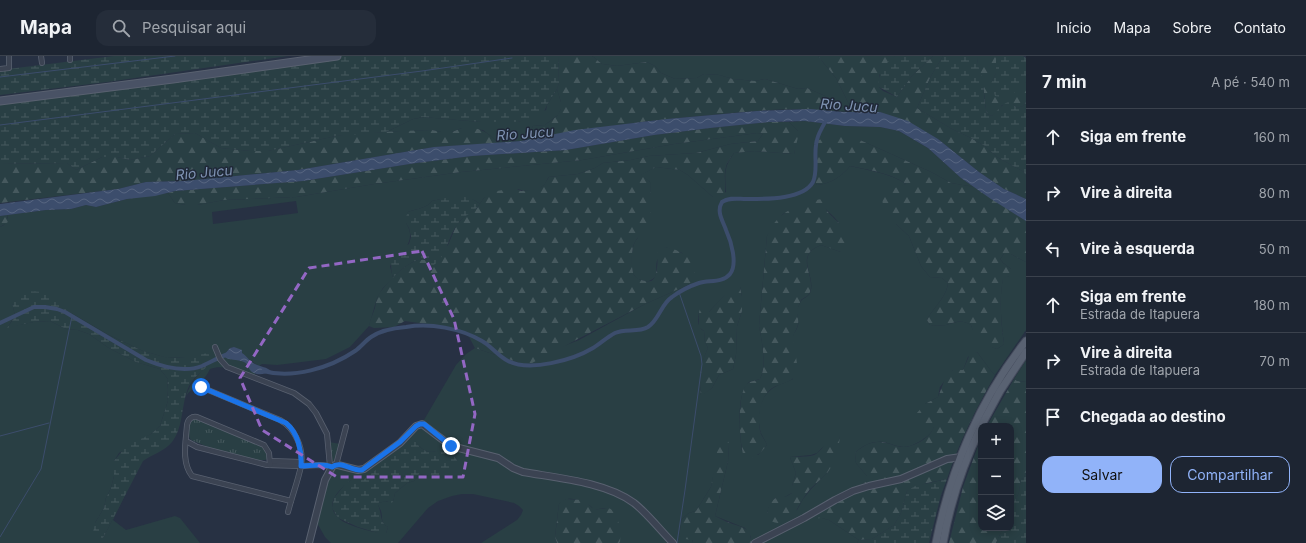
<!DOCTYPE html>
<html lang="pt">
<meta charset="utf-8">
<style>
body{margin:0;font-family:Inter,sans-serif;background:#252d3a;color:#f1f3f6}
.controls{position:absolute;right:12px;bottom:12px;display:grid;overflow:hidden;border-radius:8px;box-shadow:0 2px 10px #0003}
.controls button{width:36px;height:36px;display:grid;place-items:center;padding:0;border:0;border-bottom:1px solid #3b424d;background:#1d2532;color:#f1f3f6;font:20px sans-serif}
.stop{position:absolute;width:12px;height:12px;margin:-9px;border:3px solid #1a73e8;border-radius:50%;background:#fff}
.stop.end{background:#1a73e8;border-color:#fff;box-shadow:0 1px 4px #0008}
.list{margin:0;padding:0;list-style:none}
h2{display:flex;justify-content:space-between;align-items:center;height:52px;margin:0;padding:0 16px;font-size:17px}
h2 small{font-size:13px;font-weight:400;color:#a0a5ac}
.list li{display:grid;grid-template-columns:26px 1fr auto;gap:12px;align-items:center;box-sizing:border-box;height:56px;padding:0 16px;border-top:1px solid #3b424d}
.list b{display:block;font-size:15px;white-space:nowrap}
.list p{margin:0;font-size:13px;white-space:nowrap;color:#a0a5ac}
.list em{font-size:13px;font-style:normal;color:#a0a5ac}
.actions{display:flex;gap:8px;padding:12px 16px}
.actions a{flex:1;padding:9px 0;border:1px solid #91b3f9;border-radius:12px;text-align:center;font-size:14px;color:#91b3f9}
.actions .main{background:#91b3f9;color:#111}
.icon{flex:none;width:22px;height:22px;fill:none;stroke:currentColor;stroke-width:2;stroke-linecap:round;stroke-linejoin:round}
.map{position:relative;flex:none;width:1026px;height:487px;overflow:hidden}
header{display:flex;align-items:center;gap:24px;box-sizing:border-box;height:56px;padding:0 20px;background:#1d2532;border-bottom:1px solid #3b424d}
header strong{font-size:19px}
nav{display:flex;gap:22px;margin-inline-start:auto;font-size:14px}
.search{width:280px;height:36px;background:#252d3a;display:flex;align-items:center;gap:10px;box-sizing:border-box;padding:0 14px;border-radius:12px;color:#a0a5ac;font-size:15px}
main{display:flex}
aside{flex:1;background:#1d2532}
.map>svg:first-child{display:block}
</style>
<header>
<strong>Mapa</strong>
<div class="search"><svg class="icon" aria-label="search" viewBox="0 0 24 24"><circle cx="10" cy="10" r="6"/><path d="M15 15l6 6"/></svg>Pesquisar aqui</div>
<nav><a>Início</a><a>Mapa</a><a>Sobre</a><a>Contato</a></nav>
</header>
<main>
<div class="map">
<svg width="1026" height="487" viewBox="0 0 1026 487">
<defs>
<pattern id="forest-firs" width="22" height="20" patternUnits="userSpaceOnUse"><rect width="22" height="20" fill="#293f44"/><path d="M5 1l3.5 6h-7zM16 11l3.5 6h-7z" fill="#46595e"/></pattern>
<pattern id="wetland-marsh" width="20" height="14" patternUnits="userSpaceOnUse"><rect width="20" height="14" fill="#293f44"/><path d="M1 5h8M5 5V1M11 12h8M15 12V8" fill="none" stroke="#46595e"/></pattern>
<pattern id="park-tufts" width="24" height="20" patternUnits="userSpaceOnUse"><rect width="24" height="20" fill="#293f44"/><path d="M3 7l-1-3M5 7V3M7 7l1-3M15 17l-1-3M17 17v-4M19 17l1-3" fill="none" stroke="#46595e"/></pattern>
<pattern id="water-waves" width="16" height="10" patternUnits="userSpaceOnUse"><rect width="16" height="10" fill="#3c4d6c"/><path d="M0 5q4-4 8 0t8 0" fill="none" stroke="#566580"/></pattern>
</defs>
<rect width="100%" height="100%" fill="#273143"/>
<g fill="#293f44" fill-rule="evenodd">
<path d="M592,0H818L836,22L849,48L852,56L833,55L825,40L807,32L798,33L765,23L755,25L733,23L719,19L704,18L697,22L675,23L661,17L655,10L647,6L617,10L602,8Z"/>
<path d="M557,33L561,46V53L558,59L545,69L533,70L529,78L533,83L521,85L499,87L483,74L462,72L452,76H441L432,74L386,76L413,63L424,61L481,66H518L546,54L547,49Z"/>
<path d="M805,65L845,70L880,71L899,75L928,92L961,122L974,131L951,127L931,116L860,84L816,115L814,124L817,129C830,128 842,120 850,110C867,114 893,118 906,128L898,132L896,168L909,180L921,210L930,221L942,222L948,227C947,241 933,252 927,264L930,269C935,269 941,270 946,269C958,266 960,263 971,269C975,281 985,289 997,293L1004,288C1001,268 999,242 1003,222L1009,220L1011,213L1003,207L1000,203L1004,198H1011L1026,206V274L995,319L991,315L977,296L968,301L963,314H953L940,331L938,341L925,348C928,353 936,367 934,371C932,380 913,391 904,391C897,391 890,387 883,386C872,385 862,390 855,397L856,407L867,420V425L809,462H822L829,464L859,484L857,487H751V481L745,472L715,460L728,405L729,388L716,407L711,431L696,455L689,457L682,463L679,480L693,483L692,487H619L620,485L606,452L599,453H593C589,447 575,442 568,443C565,443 562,446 559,448L555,481L557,487H481L517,464L521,459L523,454L519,450L514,447L473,438H462L452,440L438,445L428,452L398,487H331L325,481L316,465L328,423L331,415L338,410L357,415L413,378L424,364L456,309L466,298L475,292L520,307L579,284L645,248L690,228L682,197L665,191C662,196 659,200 657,205C655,212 659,221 651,224C648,226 648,225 645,225C641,224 636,223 634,219C630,213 631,188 637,183L651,154L650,126L640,119L656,111L680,114L688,119L713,141L726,136C725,119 723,112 734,97L755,95L794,98L798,75L789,66ZM816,144L834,161L839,167L841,196L821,189C793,200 817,220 810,237C808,241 803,242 801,245C800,247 798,251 797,253C796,258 799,264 798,269C797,274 793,277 792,283C791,296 793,310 793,323C787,326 779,328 773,332C759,341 757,359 760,374C761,379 765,384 767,389L758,399L742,395C740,380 737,348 744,334C745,331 747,328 749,326L760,323C767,311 762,285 759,270L767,180L783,158L799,150ZM740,231L742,241V255L737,270L736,298L733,313L719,319L712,332L701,339C699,322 701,308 708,292L705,286L704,275C697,271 698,264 699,256H709L724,240ZM840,380L836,398L828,416L811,433L803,443L797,454L767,457L769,451L775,442H783L792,437V430L796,417L790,401L811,399L817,397L822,392ZM414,385C417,387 420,392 424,394C435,400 447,387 457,404L438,419L428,420L419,418L414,425L407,427L395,437L393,446H389L385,445L378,447V449C379,451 380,453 381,455C383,463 380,467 388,471L386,477C376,478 354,471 344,466C329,457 329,445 341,433C344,430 346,427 350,425C355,423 360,426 365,423C382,412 398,397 414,385Z"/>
<path d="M757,77L763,78L758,85L731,88L696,97L649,100L631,104L603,107L595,112L578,118L549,121C547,123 546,127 544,129C538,135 524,136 518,133L484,142L480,148L474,144L441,143L432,145C428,152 416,153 408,156L406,167C418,185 401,197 390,210L393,222L383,232L377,242L369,270L350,291L326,303L277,309L262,308L259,310L251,305L234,291L230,292L223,300C229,304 236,303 243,305C249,308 249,314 255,317V323C241,317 225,307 210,313C205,325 193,330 186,340C191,325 200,316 211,306L186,301L167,302L143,295L107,278L71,257L12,247L15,259L8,271L33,266L50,265L66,273L78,274L89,278L109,292L136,306L160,313L168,323L167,334L168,345L160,370L151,378L119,397L114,405V420L111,432L106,442L104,452L95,467L103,482L126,437L113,464L126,474L175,460L180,462L200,487H0V171L4,169L8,162L7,159L46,154L71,153L86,149L96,151L127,143L168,137L175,147L186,149H197L224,144L296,141L374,128L461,116L582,104L674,88ZM296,145L298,157L213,168L212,156Z"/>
<path d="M1026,304V326L1017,325L1014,323Z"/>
</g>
<g fill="url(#forest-firs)">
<path d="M558,0H592L602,8L617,10L647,6L655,10L661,17L675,23L697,22L704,18L719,19L733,23L755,25L765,23L798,33L807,32L825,40L833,55C792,51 751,55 711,59C651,64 592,71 533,83L529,78L533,70L545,69L557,60L561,53V46L557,33L559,27Z"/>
<path d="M818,0H895L879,19V31L883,35L897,41L911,21L933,0H943L931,20L917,52L952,73L969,81L985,90L997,101L1024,116L1026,121V143L1004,133L979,116L938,83L880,56H852L849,48L836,22Z"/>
<path d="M977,0H996V17L992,25L1025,27L1026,26V46L1023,50L1017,52L1013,48L1002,49L999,54L992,60L987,58C984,47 985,36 982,25C980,17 977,9 977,0Z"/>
<path d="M769,66H789L798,75V81L794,98L755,95L734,97C731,101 727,106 726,111C723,121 727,132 724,141C720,143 717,143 713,141L688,119L680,114L656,111L641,119L650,126C651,139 653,156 648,169C645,176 638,179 635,186C631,191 631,214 634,219C637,224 646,226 651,225C659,222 657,201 658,193L665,191L676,194L687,200L695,212V222L690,228L645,248L532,307H520L475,292L467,277L455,272L405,265L394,271L374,272L369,270C370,264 373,258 375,252C376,248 376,244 378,240C385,228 411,199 426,204L428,208L448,189L457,168L464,161L477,152L484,142L497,135L515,132L521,135L531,134L541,131L544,129L549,121L578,118L595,112L603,107L631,104L649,100L696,97L731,88L758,85L763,78L757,77L674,88L582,104L461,116L374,128L296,141L224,144L197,149H186L175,147L168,137L175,135L303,125L416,107L472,100L566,94L654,79L710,72Z"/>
<path d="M462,72C483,72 483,74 499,87L434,91L298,114L184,125L146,126L118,133L0,147V108L67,107L76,114L102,101H117L130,104L150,100L175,78L195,77L221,92L250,95H268L336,80L350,78L401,75L432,74L441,76H452Z"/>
<path d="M830,79H841L860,84L931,116L951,127L974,131L1026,165V206L1011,198H1004L1000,203L1003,207L1011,213L1013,218L1003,223C999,242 1001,268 1004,288L997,293C982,288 976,285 971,269C960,263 957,266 946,269C941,270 935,269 930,269L927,264C933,252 947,241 948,227L942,222L930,221L921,210L909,180L896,168L885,156L882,144L886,135L906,128C894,118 866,113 850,110C842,120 830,128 817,129L814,124L816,115L817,85Z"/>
<path d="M822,143C824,147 825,152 827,155C837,167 851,173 849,191L841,196L821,189C793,200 816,219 810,236C808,241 804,241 801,244C800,247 797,253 797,256C797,260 799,264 798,268C797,274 792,278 793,285C794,295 798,304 797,315C797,325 782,327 774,331C760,339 757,360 760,375C761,380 765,384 767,389C761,397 754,404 744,401C739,387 737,341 746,329C749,325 755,325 760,323C767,311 762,285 759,270L767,180C769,177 770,172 773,169C783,154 804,145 822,143Z"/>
<path d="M7,159L8,166L0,171V160Z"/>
<path d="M737,228L740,231L742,241V255L737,270L736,298L733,313L719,319L712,332L701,340C699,321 700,309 708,292L705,286L704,275L699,271V256L701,250L709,256L730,233Z"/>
<path d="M977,296L991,315L995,319C976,353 959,386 947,423L927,427L907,435L901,457L894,469L872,483L859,484L829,464L822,462L808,463L867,425V420L856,407L855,397C861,391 868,387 877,386C886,385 895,391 904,391C915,391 935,379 934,368H923L918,365L916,358L925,348L938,341L946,320L953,314H963L970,298Z"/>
<path d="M1014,323L1017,325L1026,326V416L1024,422L1021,423L1019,436L1011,454V370H987Z"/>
<path d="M838,377L840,380C839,392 835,406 828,416C823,422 816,427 810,433C802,443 797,454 790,465C779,468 777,468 766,463C767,456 769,445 776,442C783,440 784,443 792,437V430L796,417L790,401C797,400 810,402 816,398C825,392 826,383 838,377Z"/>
<path d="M722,381L727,382L729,388L728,405L715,460C719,462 723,464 727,466C739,471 752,470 751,487H692L693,484L685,483L679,480L682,463L689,457L696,455L711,431L719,384Z"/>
<path d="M981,382V472H1003L996,487H949L963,431Z"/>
<path d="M566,443L583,444C588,446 590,452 595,453C600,454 603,452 608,452C619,454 621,477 620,486L619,487H557L555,481L559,448L562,445Z"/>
</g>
<g fill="url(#wetland-marsh)">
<path d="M114,0H288L107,26L0,39V14Z"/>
<path d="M338,0H558L559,27L557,33L547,49L543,58L518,66H481L423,61L413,63L386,76L336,80L268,95H250L221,92L195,77L175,78L150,100L130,104L117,101H102L76,114L67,107L0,108V45Z"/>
<path d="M895,0H933L911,21L897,41L879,31C878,14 883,10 895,0Z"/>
<path d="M943,0H977C977,9 981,17 983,25C984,36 984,47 987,58L992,60C997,55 1001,49 1008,46L1013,48L1017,52L1023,50L1026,46V121L1024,116L997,101L985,90L969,81L952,73L917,52L931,20Z"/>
<path d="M996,0H1023L1026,2V26C1019,35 1007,43 995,40L992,32V25L996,17Z"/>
<path d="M459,139L474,144L480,148C474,157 463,159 457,169C446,184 449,199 431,211L428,208L426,204C415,201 400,214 393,222C388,203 393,197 409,188L411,181L409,172L406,167L405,163L408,156C416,153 428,152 432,145Z"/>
<path d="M26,235L47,236L56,241L71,257L107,278L143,295L168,302L186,301L208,297L214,298L215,300C210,311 195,318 189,330C181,347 184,371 172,386C165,395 153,398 143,405L103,482L92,481L95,467L104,452L106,442L111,432L114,420V405L126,390L151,378L160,370L168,345L167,334L168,323L160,313L136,306L109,292L89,278L78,274L66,273L50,265L33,266L7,272L12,265L15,259L12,247L13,242Z"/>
<path d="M414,384C417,387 420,392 424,394C435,400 446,386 457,404C453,420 444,420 429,420C425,419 423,418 419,418L414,425L407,427L395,437L393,446L391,447L386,445L378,447V449C382,457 379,466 388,471L386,477H378L358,471L338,462L332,452L334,442L346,427L352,424H363Z"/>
<path d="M1026,416V487H996L1003,472H1011V454L1019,436L1021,423L1024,422Z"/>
<path d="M947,423L941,439L929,487H857L859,484L872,483L894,469L901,457L907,435L915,430Z"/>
</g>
<g fill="url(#park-tufts)">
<path d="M195,362L263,390L266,393L267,403L265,404H256L213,393L191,384C187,379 188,369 191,364Z"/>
<path d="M329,386L340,388L334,405L331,404Z"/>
</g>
<g fill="url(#water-waves)">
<path d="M811,53L843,56H880L908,65L938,83L979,116L1004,133L1026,143V165L991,143L961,122L928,92L899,75L880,71L845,70L805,65L769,66L710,72L654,79L566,94L472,100L416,107L303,125L175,135L155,140L127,143L96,151L86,149L71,153L46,154L0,160V148L118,133L146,126L184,125L298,114L434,91L521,85L575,74L667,63L757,55Z"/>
<path d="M234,291L242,294V297C247,300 250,306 255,308C261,311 267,311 271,315C265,318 256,321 250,314C248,311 248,308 244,306C237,303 229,305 223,300L230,292Z"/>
</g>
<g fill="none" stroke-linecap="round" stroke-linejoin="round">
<g stroke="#3c4d6c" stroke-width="1">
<path d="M0,21L175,0"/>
<path d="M0,69L422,15L512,2"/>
<path d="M0,380L49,367"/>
<path d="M0,481L41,413L72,260"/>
<path d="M677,487L685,434L702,308L701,300L679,236"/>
</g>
<g stroke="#3c4d6c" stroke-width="4">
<path d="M0,267L34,251H45L57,253L65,256L146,304C163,311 184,317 202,310C211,306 219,301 228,298"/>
<path d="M263,315C293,323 330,312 355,295C361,291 365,285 371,281C381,274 394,272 406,271C430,267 460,272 482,285C491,290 498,300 508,305C530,316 573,304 593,292C600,288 607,281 615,277C625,272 638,277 648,271C659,264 661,248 672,241C680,235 690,230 699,227C709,224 723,227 730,218C738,208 731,185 726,174C723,165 716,156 722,146C729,141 738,143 746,143C764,143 803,144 813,126C818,115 814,101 816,89C817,78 822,73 826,64"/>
</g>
<defs>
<g id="minor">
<path d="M41,0L42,7"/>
<path d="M70,0V4"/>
<path d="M0,13L9,12V0"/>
<path d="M215,291L220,303L227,311L294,337L309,348L316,357L327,378L330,410"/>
<path d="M201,331L280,364C295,372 304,392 301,410C298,425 292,440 288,456"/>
<path d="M186,385L197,391L267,409L301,410L320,409L330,410L332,411"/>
<path d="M270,405L301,406"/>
<path d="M270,409L269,397L264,389L197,361C192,360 188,363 187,369C186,385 181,406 192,420L291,445"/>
<path d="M336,409L346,371"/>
</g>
<g id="tertiary">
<path d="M309,487L325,424L332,411L335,409H338L358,414L364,413L400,387L416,370L422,368L451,390L498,402L513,412L523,416C557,422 606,426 634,447C648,458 660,474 673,487"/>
<path d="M755,487L804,462L835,444L853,435L869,430L901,423L947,403L961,401"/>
</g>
<path id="secondary" d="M0,45L173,23L337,0"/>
<g id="primary">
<path d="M981,370L1000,335L1026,296"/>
<path d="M936,487C950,415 980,343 1026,285"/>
<path d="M943,487C950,447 963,408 981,371"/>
</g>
</defs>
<use href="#minor" stroke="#596170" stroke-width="6"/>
<use href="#tertiary" stroke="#596170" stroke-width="8"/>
<use href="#secondary" stroke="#596170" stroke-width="9"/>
<use href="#primary" stroke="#454c5c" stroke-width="9"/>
<use href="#minor" stroke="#3b4352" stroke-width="4.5"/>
<use href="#tertiary" stroke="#3b4352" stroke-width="6"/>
<use href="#secondary" stroke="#495265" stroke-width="7"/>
<use href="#primary" stroke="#596272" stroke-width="7"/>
</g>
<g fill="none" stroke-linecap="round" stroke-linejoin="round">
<path stroke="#1a73e8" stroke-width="5" d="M201,331L286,367C298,377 302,395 301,410C310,410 323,407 332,411C340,404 352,415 362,414L400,386L416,370L420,368H424L451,390"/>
</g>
<path fill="none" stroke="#9367c4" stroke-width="3" stroke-dasharray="8 5" stroke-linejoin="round" d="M422,195L454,263L475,358L463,421H337L262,374L240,322L309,212Z"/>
<g text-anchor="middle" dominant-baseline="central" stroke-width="3" stroke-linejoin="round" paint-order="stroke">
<g font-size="14" font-style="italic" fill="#7f93b3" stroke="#202838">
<text transform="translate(849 49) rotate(4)">Rio Jucu</text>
<text transform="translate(525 77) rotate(-4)">Rio Jucu</text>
<text transform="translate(204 116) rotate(-5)">Rio Jucu</text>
</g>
</g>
</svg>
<div class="controls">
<button>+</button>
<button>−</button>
<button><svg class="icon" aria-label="layers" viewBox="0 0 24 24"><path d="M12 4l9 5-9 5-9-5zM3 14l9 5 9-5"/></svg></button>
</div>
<div class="stop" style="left:201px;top:331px"></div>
<div class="stop end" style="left:451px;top:390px"></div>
</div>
<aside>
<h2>7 min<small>A pé · 540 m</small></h2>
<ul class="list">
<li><svg class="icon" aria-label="ahead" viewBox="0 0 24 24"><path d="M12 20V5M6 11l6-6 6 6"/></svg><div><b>Siga em frente</b></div><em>160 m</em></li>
<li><svg class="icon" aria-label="right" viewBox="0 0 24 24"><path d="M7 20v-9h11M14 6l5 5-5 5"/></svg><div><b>Vire à direita</b></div><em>80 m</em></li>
<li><svg class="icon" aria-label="left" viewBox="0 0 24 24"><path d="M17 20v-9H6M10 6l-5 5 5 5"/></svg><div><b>Vire à esquerda</b></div><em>50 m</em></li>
<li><svg class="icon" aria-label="ahead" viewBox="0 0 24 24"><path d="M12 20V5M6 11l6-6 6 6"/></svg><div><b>Siga em frente</b><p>Estrada de Itapuera</p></div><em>180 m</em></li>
<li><svg class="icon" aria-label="right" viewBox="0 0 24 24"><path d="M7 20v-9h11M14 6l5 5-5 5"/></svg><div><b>Vire à direita</b><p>Estrada de Itapuera</p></div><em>70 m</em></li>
<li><svg class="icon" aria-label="arrive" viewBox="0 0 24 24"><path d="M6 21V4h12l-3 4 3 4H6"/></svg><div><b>Chegada ao destino</b></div></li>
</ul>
<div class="actions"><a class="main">Salvar</a><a>Compartilhar</a></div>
</aside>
</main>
